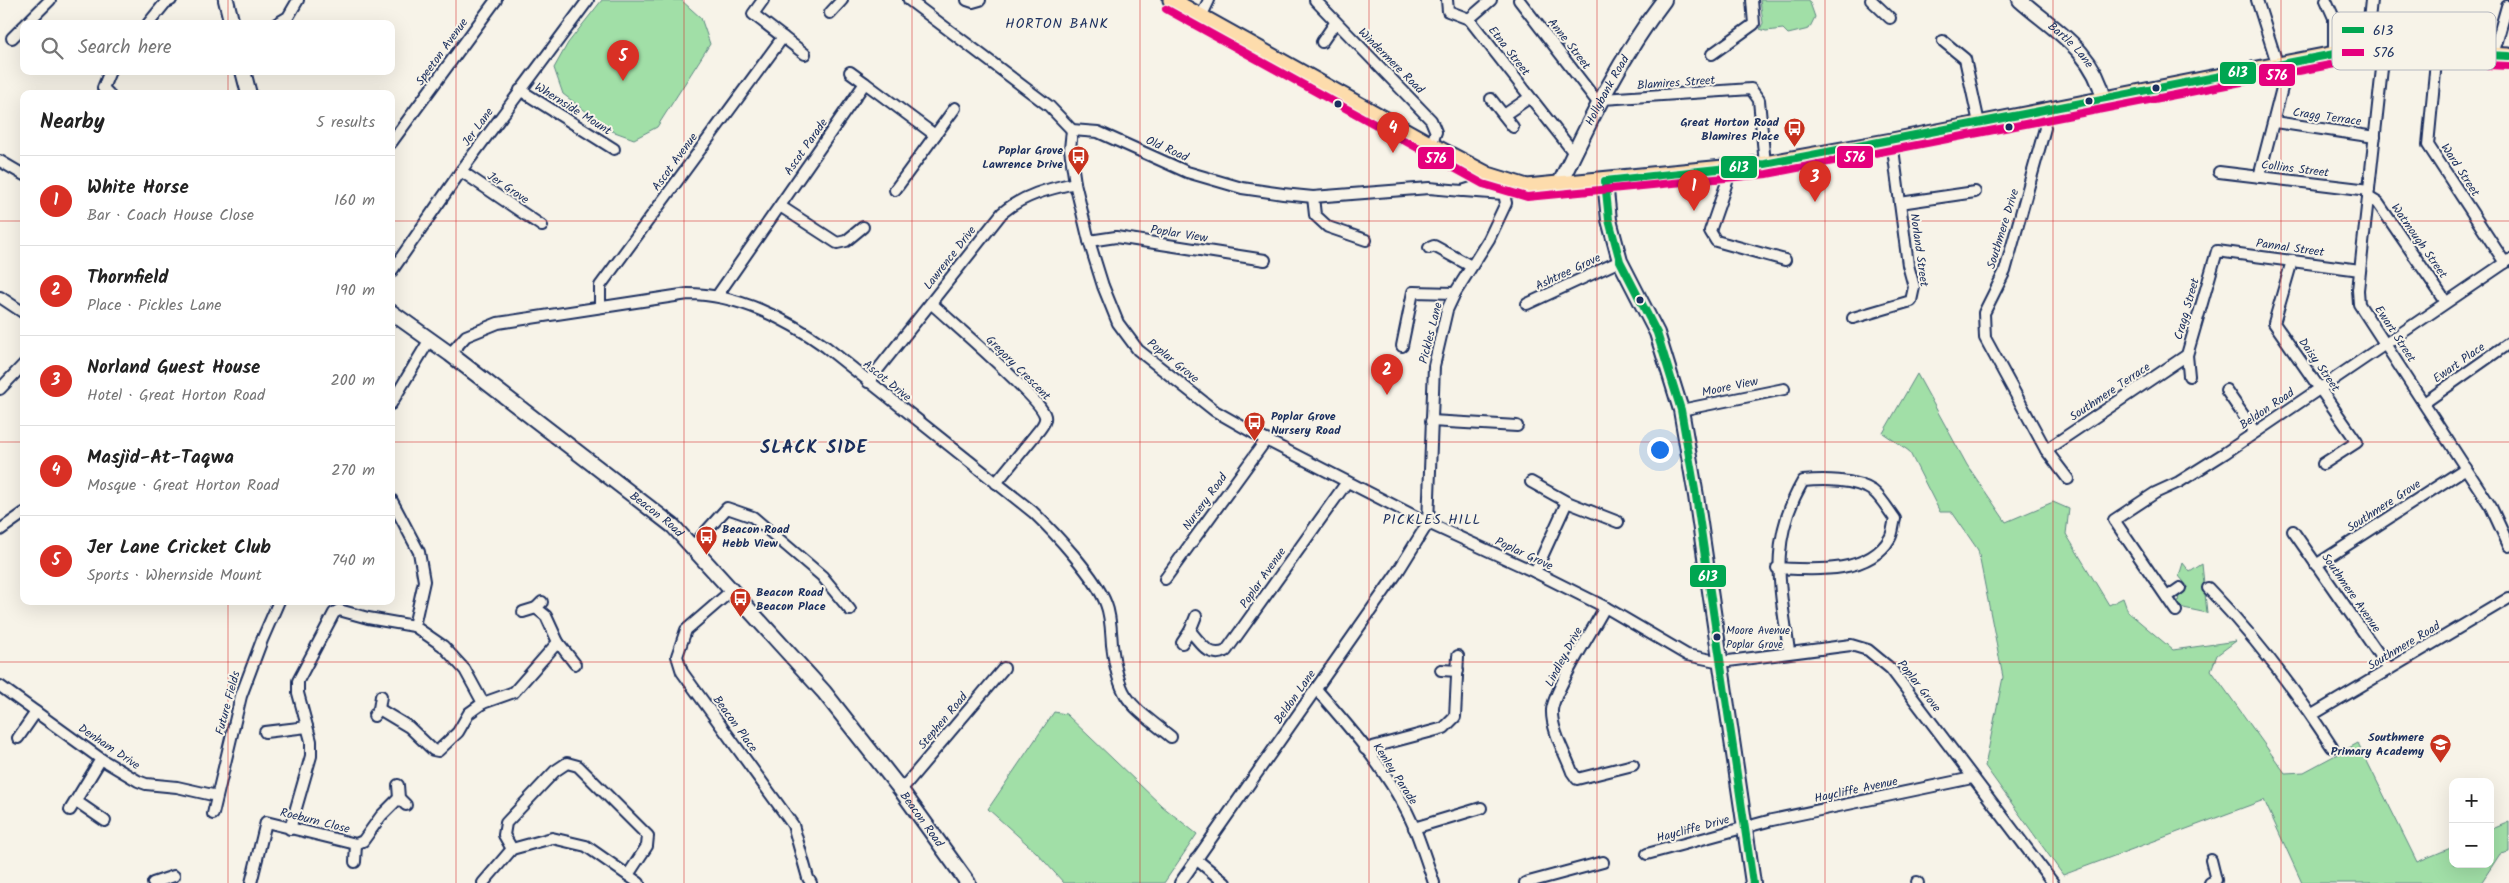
<!DOCTYPE html>
<meta charset="utf-8">
<style>
body{margin:0;font-family:Kalam,sans-serif;background:#f2f2f2;color:#222}
.controls{position:absolute;right:15px;bottom:15px;display:grid;overflow:hidden;border-radius:10px;box-shadow:0 5px 20px #0002}
.controls button{width:45px;height:45px;display:grid;place-items:center;padding:0;border:0;border-bottom:1px solid #e0e0e0;background:#fff;color:#222;font:25px sans-serif}
.you{position:absolute;left:1659px;top:449px;width:18px;height:18px;margin:-12px;border:4px solid #fff;border-radius:50%;background:#1a73e8;box-shadow:0 0 0 8px #1a73e833}
.badge{display:grid;place-items:center;width:32px;height:32px;border-radius:50%;background:#d93025;color:#fff;font-size:16px;font-weight:700}
.pin{position:absolute;translate:-50% -41px;filter:drop-shadow(0 1px 2px #0008)}
.pin::after{content:'';position:absolute;top:26px;width:18px;height:15px;background:inherit;clip-path:polygon(0 0,100% 0,50% 100%)}
.list{margin:0;padding:0;list-style:none}
h2{display:flex;justify-content:space-between;align-items:center;height:65px;margin:0;padding:0 20px;font-size:21px}
h2 small{font-size:16px;font-weight:400;color:#767676}
.list li{display:grid;grid-template-columns:32px 1fr auto;gap:15px;align-items:center;box-sizing:border-box;height:90px;padding:0 20px;border-top:1px solid #e0e0e0}
.list b{display:block;font-size:19px;white-space:nowrap}
.list p{margin:0;font-size:16px;white-space:nowrap;color:#767676}
.list em{font-size:16px;font-style:normal;color:#767676}
.icon{flex:none;width:28px;height:28px;fill:none;stroke:currentColor;stroke-width:2;stroke-linecap:round;stroke-linejoin:round}
.map{position:relative;flex:none;width:2509px;height:883px;overflow:hidden}
.search{position:absolute;background:#fff;box-shadow:0 5px 20px #0002;left:20px;top:20px;width:375px;height:55px;display:flex;align-items:center;gap:12px;box-sizing:border-box;padding:0 18px;border-radius:10px;color:#767676;font-size:19px}
.panel{position:absolute;background:#fff;box-shadow:0 5px 20px #0002;left:20px;top:90px;width:375px;height:515px;border-radius:10px}
.map>svg:first-child{display:block}
</style>
<div class="map">
<svg width="2509" height="883" viewBox="0 0 2509 883">
<rect width="100%" height="100%" fill="#f7f3e8"/>
<filter id="ink" filterUnits="userSpaceOnUse"><feTurbulence type="fractalNoise" baseFrequency=".02" numOctaves="2"/><feDisplacementMap in="SourceGraphic" scale="10" xChannelSelector="R" yChannelSelector="G"/><feConvolveMatrix kernelMatrix="1 2 1 2 8 2 1 2 1" color-interpolation-filters="sRGB"/></filter>
<g filter="url(#ink)">
<g fill="#a1dfa7" stroke="#5e8782">
<path d="M602,0H681L701,18L710,44L657,127L634,139L612,131L563,94L554,68L568,43Z"/>
<path d="M1760,0H1809L1815,17L1809,29L1788,34L1783,29L1766,31L1760,29L1763,23Z"/>
<path d="M1917,374L1967,465L2006,522L2053,502L2069,509L2066,534L2109,605L2123,598L2128,612L2173,650L2236,641L2217,655L2211,670L2285,773L2304,772L2358,743L2417,862L2453,847V864H2490V830L2509,822V852L2500,854L2481,883H2302L2264,800L2063,875L1985,766L2003,677L1978,550L1952,512H1940L1909,451L1883,433Z"/>
<path d="M2183,563L2190,572L2202,564L2207,613L2179,607L2178,603L2179,594L2188,587L2179,576Z"/>
<path d="M1054,712L1066,714L1162,806L1197,834L1164,883H1064L1036,852L988,809Z"/>
</g>
<g fill="none" stroke-linecap="round" stroke-linejoin="round">
<defs>
<g id="street">
<path d="M763,0L753,14L805,54"/>
<path d="M909,0L1049,106L1072,130L1098,132L1187,172L1242,188L1283,194L1313,197L1429,188L1462,191L1478,186L1488,175"/>
<path d="M967,0L973,2L980,0"/>
<path d="M1315,0L1431,120L1436,132L1431,145"/>
<path d="M1447,0L1448,11L1469,19"/>
<path d="M1519,0L1599,104"/>
<path d="M1871,0L1890,18"/>
<path d="M2257,0L2277,63"/>
<path d="M2326,0L2334,18V54"/>
<path d="M830,13L842,0"/>
<path d="M1201,17L1209,0"/>
<path d="M1469,19L1574,153"/>
<path d="M1469,19L1491,0"/>
<path d="M26,24L50,0"/>
<path d="M148,24L165,3L171,0"/>
<path d="M276,24L288,17L298,0"/>
<path d="M12,38L24,26"/>
<path d="M1943,41L1965,59L1979,123"/>
<path d="M1322,42L1335,23"/>
<path d="M2366,50L2371,0"/>
<path d="M2384,50L2358,290L2359,304L2491,507L2509,546"/>
<path d="M2437,51L2428,145L2505,263"/>
<path d="M1712,54L1754,24L1752,0"/>
<path d="M2493,55L2507,6"/>
<path d="M850,72L865,83"/>
<path d="M520,90L614,149"/>
<path d="M109,94L103,88L110,71"/>
<path d="M1491,99L1513,127"/>
<path d="M1603,99L1751,89L1759,100L1765,164"/>
<path d="M2041,111L2045,128L2005,271L1984,313L1985,338L2046,450L2068,479"/>
<path d="M1504,115L1529,98"/>
<path d="M2275,122L2375,137"/>
<path d="M1072,130L1070,149L1075,183L1089,241L1103,286L1118,323L1138,350L1215,411L1266,440L1428,523L1535,572L1605,607L1687,655L1721,662L1851,645L1868,650L1891,669L2053,883"/>
<path d="M391,143L496,0"/>
<path d="M0,161L24,175"/>
<path d="M1729,168L1727,182L1710,231L1716,241L1785,260"/>
<path d="M461,171L542,226"/>
<path d="M2219,172L2369,190"/>
<path d="M2259,177L2283,84"/>
<path d="M895,190L955,108"/>
<path d="M1464,191L1504,194L1526,187"/>
<path d="M1313,197L1315,215L1328,227L1366,240"/>
<path d="M2368,197L2378,203L2446,302"/>
<path d="M1900,203L1975,192"/>
<path d="M780,206L837,243L846,241L863,227"/>
<path d="M1089,241L1116,237L1265,260"/>
<path d="M1429,248L1434,246L1471,266"/>
<path d="M2292,261L2274,323L2357,442L2323,464"/>
<path d="M391,272L461,171L588,0"/>
<path d="M717,296L865,83L935,135"/>
<path d="M0,297L24,313"/>
<path d="M931,303C949,320 1041,398 1045,416C1046,421 1043,425 1040,429L996,483"/>
<path d="M1527,304L1620,261"/>
<path d="M600,307V286L783,37"/>
<path d="M1853,318L1911,301L1914,287L1908,265L1892,141"/>
<path d="M1402,346L1413,292L1455,293"/>
<path d="M450,354L466,336L498,323L688,294C737,294 787,319 826,347L1033,512C1054,532 1096,577 1106,604C1111,616 1111,632 1112,645C1119,701 1129,703 1171,737"/>
<path d="M2189,376L2187,355L2217,251L2360,270"/>
<path d="M868,382L1002,213C1023,195 1048,189 1075,183"/>
<path d="M0,389L24,364"/>
<path d="M2226,390L2255,432"/>
<path d="M2424,403L2509,343"/>
<path d="M391,404L430,339"/>
<path d="M1681,410L1784,389"/>
<path d="M1431,421L1517,426"/>
<path d="M2046,450L2187,355"/>
<path d="M1531,482L1567,502L1618,522"/>
<path d="M391,499L419,552L424,581L414,626"/>
<path d="M0,530L24,513"/>
<path d="M2293,531L2389,669"/>
<path d="M693,546L727,508L753,517L822,576L850,610"/>
<path d="M2316,565L2466,468"/>
<path d="M1777,568C1813,570 1869,575 1890,538C1893,533 1893,525 1895,519C1889,511 1881,497 1873,491C1855,479 1823,479 1803,481C1768,542 1780,586 1789,651"/>
<path d="M1535,572L1567,502"/>
<path d="M1165,579L1266,440"/>
<path d="M2208,588C2254,636 2296,691 2332,747"/>
<path d="M731,591L686,630L677,656L682,672L793,825L808,878L811,883"/>
<path d="M2167,597L2180,588"/>
<path d="M1605,607C1594,628 1554,690 1552,710C1551,730 1566,755 1572,772L1577,779L1633,765"/>
<path d="M536,608L546,616L558,642L575,664"/>
<path d="M2176,611L2114,520L2155,493L2179,482L2225,453L2509,260"/>
<path d="M523,612L536,608L542,602"/>
<path d="M1196,616L1190,631C1201,643 1209,659 1226,651L1347,482"/>
<path d="M1182,643L1190,631"/>
<path d="M1441,670L1458,671"/>
<path d="M0,686L101,759L138,781L146,784L177,787L217,796"/>
<path d="M1316,689C1353,731 1393,777 1415,829C1422,847 1428,865 1434,883"/>
<path d="M379,709L409,727L433,750L438,751L458,732L469,713L483,703L514,692L558,642"/>
<path d="M2312,715L2509,598"/>
<path d="M374,716L379,709L381,696"/>
<path d="M265,732L307,727"/>
<path d="M18,738L36,712"/>
<path d="M1365,749L1444,728L1455,717L1458,656"/>
<path d="M398,785L399,798L406,805"/>
<path d="M901,790L1004,668"/>
<path d="M76,801L105,821"/>
<path d="M70,810L101,759"/>
<path d="M213,814L241,696L262,640L279,601"/>
<path d="M1414,828L1481,808"/>
<path d="M290,829L311,756V741L298,693V681L334,613L339,610L368,618L414,626L443,646L465,670L483,703"/>
<path d="M512,849L504,835L506,823L555,771L567,763L578,766L648,836L647,846L628,875"/>
<path d="M1647,854L1772,820L1972,778"/>
<path d="M1196,859L1225,883"/>
<path d="M355,862L356,844"/>
<path d="M1917,882L1918,883"/>
<path d="M153,883L174,876"/>
<path d="M251,883L266,822L356,844L363,841L381,816L399,798"/>
<path d="M483,883L512,849L552,838L586,846L639,883"/>
<path d="M1180,883L1397,573L1428,523L1434,366L1447,310L1455,293L1489,239L1506,203L1504,194"/>
<path d="M1525,883L1603,862"/>
<path d="M2210,883L2216,880L2211,860"/>
</g>
<g id="secondary">
<path d="M226,0L232,24"/>
<path id="s1" d="M2020,0C2055,31 2093,50 2104,99"/>
<path d="M243,71L249,94"/>
<path d="M1605,181L1609,220L1620,261L1657,333L1681,410L1696,496L1753,883"/>
<path id="s2" d="M1559,185C1589,122 1621,56 1664,0"/>
<path id="s3" d="M391,312L450,354L673,526L824,692L901,790L968,883"/>
</g>
<path id="primary" d="M1171,0L1431,145L1488,175L1527,187L1765,164L1892,141L2334,54L2374,50L2509,56"/>
</defs>
<use href="#street" stroke="#1b2f5e" stroke-width="14"/>
<use href="#secondary" stroke="#1b2f5e" stroke-width="18"/>
<use href="#primary" stroke="#1b2f5e" stroke-width="19"/>
<use href="#street" stroke="#f7f3e8" stroke-width="10"/>
<use href="#secondary" stroke="#f7f3e8" stroke-width="14"/>
<use href="#primary" stroke="#fddcac" stroke-width="15"/>
<defs>
<path id="bus-1" d="M1753,883L1696,496L1681,410L1657,333L1620,261L1609,220L1605,181L1765,164L2334,54L2374,50L2509,56"/>
<path id="bus-2" d="M1166,9L1483,184L1527,197L1767,174L2335,64L2374,60L2509,66"/>
</defs>
<use href="#bus-1" stroke="#f7f3e8" stroke-width="11"/>
<use href="#bus-2" stroke="#f7f3e8" stroke-width="11"/>
<use href="#bus-1" stroke="#00a651" stroke-width="8"/>
<use href="#bus-2" stroke="#e5007d" stroke-width="8"/>
</g>
</g>
<path fill="none" stroke="#d62828" stroke-width="1" stroke-opacity="0.55" d="M228,0V24M456,0V883M684,0V883M912,0V883M1140,0V883M1369,0V883M1597,0V883M1825,0V883M2053,0V883M2281,0V883M228,71V94M0,221H24M391,221H2509M0,442H24M391,442H2509M228,601V883M0,662H2509"/>
<defs>
<symbol id="bus-pin" viewBox="-11 -11 22 30"><path d="M0 17L-7.5 6A9.5 9.5 0 1 1 7.5 6Z" fill="#c8321e" stroke="#f7f3e8"/><path d="M-5-6H5V4H4V6H2V4H-2V6H-4V4H-5ZM-3.5-4V0h7V-4ZM-3.5 1.2v1.5H-2V1.2ZM2 1.2v1.5H3.5V1.2Z" fill="#fff"/></symbol>
<symbol id="school-pin" viewBox="-11 -11 22 30"><path d="M0 17L-7.5 6A9.5 9.5 0 1 1 7.5 6Z" fill="#c8321e" stroke="#f7f3e8"/><path d="M0-5L7-2L0 1L-7-2ZM-4 1L0 2.5L4 1V4Q0 6-4 4Z" fill="#fff"/></symbol>
</defs>
<g fill-rule="evenodd">
<use href="#bus-pin" x="1782" y="116" width="25" height="34"/>
<use href="#bus-pin" x="1066" y="144" width="25" height="34"/>
<use href="#bus-pin" x="1242" y="410" width="25" height="34"/>
<use href="#bus-pin" x="694" y="524" width="25" height="34"/>
<use href="#bus-pin" x="728" y="586" width="25" height="34"/>
<use href="#school-pin" x="2428" y="732" width="25" height="34"/>
</g>
<g fill="#1b2f5e" stroke="#f7f3e8" stroke-width="2">
<circle cx="2156" cy="88" r="4.5"/>
<circle cx="2089" cy="101" r="4.5"/>
<circle cx="1338" cy="104" r="4.5"/>
<circle cx="2009" cy="127" r="4.5"/>
<circle cx="1640" cy="300" r="4.5"/>
<circle cx="1717" cy="637" r="4.5"/>
</g>
<g text-anchor="middle" dominant-baseline="central" stroke-width="4" stroke-linejoin="round" paint-order="stroke">
<g font-size="11" fill="#1b2f5e" stroke="#f7f3e8" text-anchor="start">
<text x="1726" y="631">Moore Avenue<tspan x="1726" dy="14">Poplar Grove</tspan></text>
</g>
<g font-size="12" fill="#1b2f5e" stroke="#f7f3e8">
<text transform="translate(1569 44) rotate(52)">Anne Street</text>
<text stroke="none"><textPath href="#s1" startOffset="68">Bartle Lane</textPath></text>
<text transform="translate(1509 51) rotate(52)">Etna Street</text>
<text transform="translate(442 52) rotate(-54)">Speeton Avenue</text>
<text transform="translate(1391 61) rotate(45)">Windermere Road</text>
<text transform="translate(1676 83) rotate(-4)">Blamires Street</text>
<text stroke="none"><textPath href="#s2" startOffset="106">Hollybank Road</textPath></text>
<text transform="translate(573 109) rotate(32)">Whernside Mount</text>
<text transform="translate(2327 117) rotate(8)">Cragg Terrace</text>
<text transform="translate(478 127) rotate(-54)">Jer Lane</text>
<text transform="translate(806 147) rotate(-55)">Ascot Parade</text>
<text transform="translate(1167 149) rotate(24)">Old Road</text>
<text transform="translate(675 162) rotate(-54)">Ascot Avenue</text>
<text transform="translate(2295 169) rotate(7)">Collins Street</text>
<text transform="translate(2460 170) rotate(57)">Ward Street</text>
<text transform="translate(508 188) rotate(34)">Jer Grove</text>
<text transform="translate(2003 229) rotate(-73)">Southmere Drive</text>
<text transform="translate(1179 234) rotate(9)">Poplar View</text>
<text transform="translate(2419 241) rotate(55)">Watmough Street</text>
<text transform="translate(2290 248) rotate(8)">Pannal Street</text>
<text transform="translate(1919 250) rotate(82)">Norland Street</text>
<text transform="translate(950 258) rotate(-52)">Lawrence Drive</text>
<text transform="translate(1568 272) rotate(-25)">Ashtree Grove</text>
<text transform="translate(2187 309) rotate(-74)">Cragg Street</text>
<text transform="translate(1431 333) rotate(-76)">Pickles Lane</text>
<text transform="translate(2395 334) rotate(57)">Ewart Street</text>
<text transform="translate(1173 361) rotate(39)">Poplar Grove</text>
<text transform="translate(2459 363) rotate(-35)">Ewart Place</text>
<text transform="translate(2319 365) rotate(55)">Daisy Street</text>
<text transform="translate(1018 368) rotate(45)">Gregory Crescent</text>
<text transform="translate(887 381) rotate(39)">Ascot Drive</text>
<text transform="translate(1730 387) rotate(-12)">Moore View</text>
<text transform="translate(2110 392) rotate(-34)">Southmere Terrace</text>
<text transform="translate(2267 409) rotate(-34)">Beldon Road</text>
<text transform="translate(1205 502) rotate(-54)">Nursery Road</text>
<text transform="translate(2384 506) rotate(-33)">Southmere Grove</text>
<text stroke="none"><textPath href="#s3" startOffset="334">Beacon Road</textPath></text>
<text transform="translate(1524 554) rotate(25)">Poplar Grove</text>
<text transform="translate(1263 578) rotate(-55)">Poplar Avenue</text>
<text transform="translate(2351 593) rotate(55)">Southmere Avenue</text>
<text transform="translate(2404 646) rotate(-31)">Southmere Road</text>
<text transform="translate(1564 657) rotate(-62)">Lindley Drive</text>
<text transform="translate(1919 686) rotate(52)">Poplar Grove</text>
<text transform="translate(1295 697) rotate(-55)">Beldon Lane</text>
<text transform="translate(228 703) rotate(-75)">Future Fields</text>
<text transform="translate(943 721) rotate(-50)">Stephen Road</text>
<text transform="translate(735 724) rotate(54)">Beacon Place</text>
<text transform="translate(109 747) rotate(34)">Denham Drive</text>
<text transform="translate(1395 774) rotate(57)">Kenley Parade</text>
<text transform="translate(1856 790) rotate(-12)">Haycliffe Avenue</text>
<text stroke="none"><textPath href="#s3" startOffset="739">Beacon Road</textPath></text>
<text transform="translate(315 821) rotate(14)">Roeburn Close</text>
<text transform="translate(1693 829) rotate(-15)">Haycliffe Drive</text>
</g>
<g font-size="12" font-weight="bold" fill="#1b2f5e" stroke="#f7f3e8" text-anchor="end">
<text x="1779" y="122">Great Horton Road<tspan x="1779" dy="14">Blamires Place</tspan></text>
<text x="1063" y="150">Poplar Grove<tspan x="1063" dy="14">Lawrence Drive</tspan></text>
<text x="1271" y="416" text-anchor="start">Poplar Grove<tspan x="1271" dy="14">Nursery Road</tspan></text>
<text x="722" y="529" text-anchor="start">Beacon Road<tspan x="722" dy="14">Hebb View</tspan></text>
<text x="756" y="592" text-anchor="start">Beacon Road<tspan x="756" dy="14">Beacon Place</tspan></text>
<text x="2424" y="737">Southmere<tspan x="2424" dy="14">Primary Academy</tspan></text>
</g>
<g font-size="14" letter-spacing="1" fill="#1b2f5e" stroke="#f7f3e8">
<text x="1057" y="24">HORTON BANK</text>
<text x="1432" y="520">PICKLES HILL</text>
</g>
<g font-size="18" font-weight="bold" letter-spacing="1" fill="#1b2f5e" stroke="#f7f3e8">
<text x="814" y="448">SLACK SIDE</text>
</g>
</g>
<rect x="2332" y="12" width="164" height="58" rx="8" fill="#f7f3e8" stroke="#b5b8bf" stroke-width="1"/>
<rect x="2342" y="27" width="22" height="6" fill="#00a651"/>
<rect x="2342" y="49" width="22" height="7" fill="#e5007d"/>
<g font-size="14" fill="#1b2f5e">
<text x="2373" y="35">613</text>
<text x="2373" y="57">576</text>
</g>
<g stroke="#f7f3e8" stroke-width="2">
<rect x="2219" y="61" width="38" height="24" rx="5" fill="#00a651"/>
<rect x="2258" y="63" width="38" height="24" rx="5" fill="#e5007d"/>
<rect x="1836" y="145" width="38" height="24" rx="5" fill="#e5007d"/>
<rect x="1417" y="146" width="38" height="24" rx="5" fill="#e5007d"/>
<rect x="1720" y="155" width="38" height="24" rx="5" fill="#00a651"/>
<rect x="1689" y="564" width="38" height="24" rx="5" fill="#00a651"/>
</g>
<g font-size="14" text-anchor="middle" font-weight="bold" fill="#fff">
<text x="2238" y="77">613</text>
<text x="2277" y="80">576</text>
<text x="1855" y="162">576</text>
<text x="1436" y="163">576</text>
<text x="1739" y="172">613</text>
<text x="1708" y="581">613</text>
</g>
</svg>
<div class="controls">
<button>+</button>
<button>−</button>
</div>
<div class="you"></div>
<div class="pin badge" style="left:1694px;top:211px">1</div>
<div class="pin badge" style="left:1387px;top:395px">2</div>
<div class="pin badge" style="left:1815px;top:202px">3</div>
<div class="pin badge" style="left:1393px;top:153px">4</div>
<div class="pin badge" style="left:623px;top:81px">5</div>
<div class="search"><svg class="icon" aria-label="search" viewBox="0 0 24 24"><circle cx="10" cy="10" r="6"/><path d="M15 15l6 6"/></svg>Search here</div>
<section class="panel">
<h2>Nearby<small>5 results</small></h2>
<ul class="list">
<li><span class="badge">1</span><div><b>White Horse</b><p>Bar · Coach House Close</p></div><em>160 m</em></li>
<li><span class="badge">2</span><div><b>Thornfield</b><p>Place · Pickles Lane</p></div><em>190 m</em></li>
<li><span class="badge">3</span><div><b>Norland Guest House</b><p>Hotel · Great Horton Road</p></div><em>200 m</em></li>
<li><span class="badge">4</span><div><b>Masjid-At-Taqwa</b><p>Mosque · Great Horton Road</p></div><em>270 m</em></li>
<li><span class="badge">5</span><div><b>Jer Lane Cricket Club</b><p>Sports · Whernside Mount</p></div><em>740 m</em></li>
</ul>
</section>
</div>
